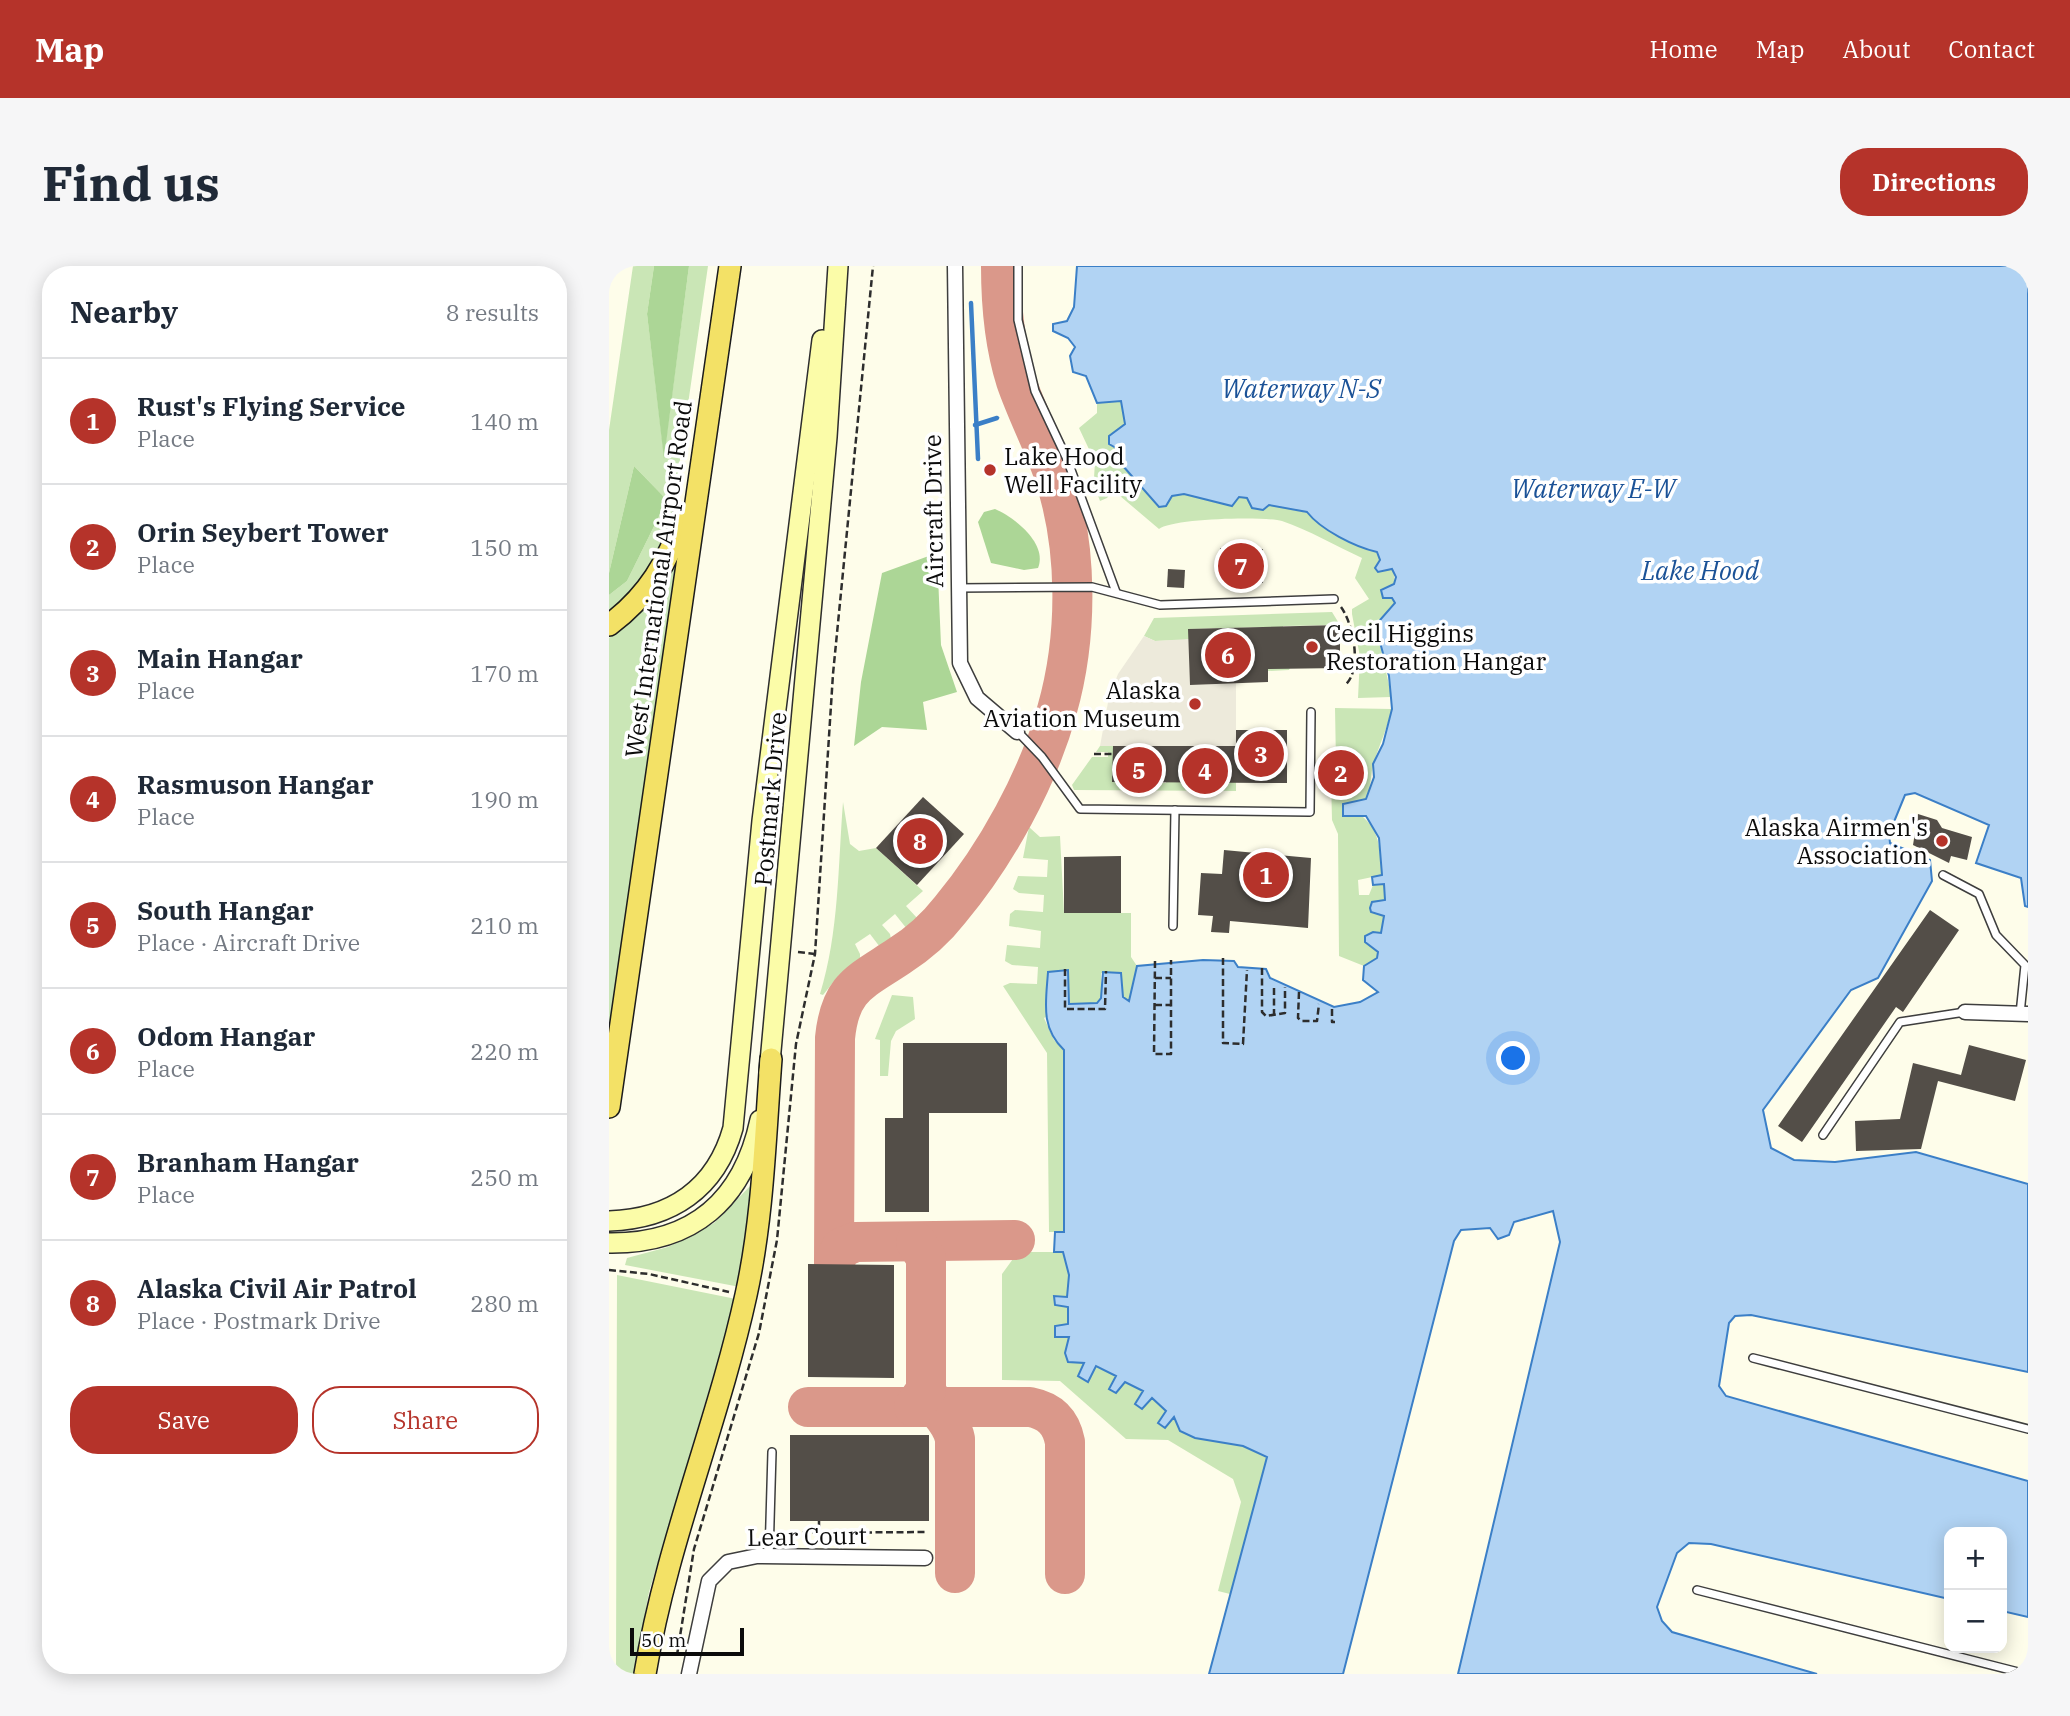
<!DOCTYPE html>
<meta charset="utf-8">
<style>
body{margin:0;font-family:"IBM Plex Serif",serif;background:#f6f6f7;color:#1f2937}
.controls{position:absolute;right:21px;bottom:21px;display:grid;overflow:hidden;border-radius:14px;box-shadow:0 4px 18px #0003}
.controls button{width:63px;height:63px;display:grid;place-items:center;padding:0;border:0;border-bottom:2px solid #e0e1e3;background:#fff;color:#1f2937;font:35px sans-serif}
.scale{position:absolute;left:21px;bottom:18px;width:114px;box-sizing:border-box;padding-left:7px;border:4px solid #0b0b0b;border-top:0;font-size:19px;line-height:24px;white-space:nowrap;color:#0b0b0b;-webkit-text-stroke:5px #fff;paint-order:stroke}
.you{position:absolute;left:905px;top:793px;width:24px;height:24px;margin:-18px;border:5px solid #fff;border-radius:50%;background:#1a73e8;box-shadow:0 0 0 10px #1a73e833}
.badge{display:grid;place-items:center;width:46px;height:46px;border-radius:50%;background:#b5332a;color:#fff;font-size:23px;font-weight:700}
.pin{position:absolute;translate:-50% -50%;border:4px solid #fff;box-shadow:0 2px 7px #0006}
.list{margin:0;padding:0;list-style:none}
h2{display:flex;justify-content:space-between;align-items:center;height:91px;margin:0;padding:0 28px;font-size:30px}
h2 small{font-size:23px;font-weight:400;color:#747a83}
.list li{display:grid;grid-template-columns:46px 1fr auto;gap:21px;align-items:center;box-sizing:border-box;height:126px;padding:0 28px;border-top:2px solid #e0e1e3}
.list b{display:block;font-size:26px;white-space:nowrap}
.list p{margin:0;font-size:23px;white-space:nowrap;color:#747a83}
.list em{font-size:23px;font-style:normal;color:#747a83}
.actions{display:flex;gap:14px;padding:21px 28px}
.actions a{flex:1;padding:16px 0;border:2px solid #b5332a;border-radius:28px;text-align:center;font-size:24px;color:#b5332a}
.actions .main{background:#b5332a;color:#fff}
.map{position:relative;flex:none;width:1419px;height:1408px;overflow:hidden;border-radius:28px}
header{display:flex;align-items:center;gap:42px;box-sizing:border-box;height:98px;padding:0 35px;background:#b5332a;color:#fff}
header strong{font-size:33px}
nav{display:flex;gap:38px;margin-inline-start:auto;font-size:24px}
.intro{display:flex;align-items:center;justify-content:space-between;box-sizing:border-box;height:168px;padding:0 42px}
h1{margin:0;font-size:49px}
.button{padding:18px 32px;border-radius:28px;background:#b5332a;color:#fff;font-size:24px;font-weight:700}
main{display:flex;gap:42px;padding:0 42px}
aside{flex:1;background:#fff;border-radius:28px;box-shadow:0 4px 18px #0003}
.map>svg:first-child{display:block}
</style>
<header>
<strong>Map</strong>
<nav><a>Home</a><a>Map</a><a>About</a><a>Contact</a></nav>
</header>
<div class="intro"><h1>Find us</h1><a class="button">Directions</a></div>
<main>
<aside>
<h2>Nearby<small>8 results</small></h2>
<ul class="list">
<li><span class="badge">1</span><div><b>Rust's Flying Service</b><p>Place</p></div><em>140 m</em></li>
<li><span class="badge">2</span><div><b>Orin Seybert Tower</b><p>Place</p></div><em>150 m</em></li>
<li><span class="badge">3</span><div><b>Main Hangar</b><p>Place</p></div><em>170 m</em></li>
<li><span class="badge">4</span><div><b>Rasmuson Hangar</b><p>Place</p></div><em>190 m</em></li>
<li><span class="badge">5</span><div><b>South Hangar</b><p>Place · Aircraft Drive</p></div><em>210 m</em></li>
<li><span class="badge">6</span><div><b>Odom Hangar</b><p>Place</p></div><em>220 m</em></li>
<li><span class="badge">7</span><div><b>Branham Hangar</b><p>Place</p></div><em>250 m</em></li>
<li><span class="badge">8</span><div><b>Alaska Civil Air Patrol</b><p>Place · Postmark Drive</p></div><em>280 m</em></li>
</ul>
<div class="actions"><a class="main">Save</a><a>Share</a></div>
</aside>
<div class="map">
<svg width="1419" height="1408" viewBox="0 0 1419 1408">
<rect width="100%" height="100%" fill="#fefdea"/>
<g fill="#cae6b6">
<path d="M24,0H45L38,48L55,189L80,0H99L63,249C52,290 31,319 0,346V329L18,315L58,234L25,200L0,307V164Z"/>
<path d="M512,135L516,159L500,170L563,230L575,228L623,239L630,231L638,232L643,242L654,244L660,239L699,247L768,286L771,294L766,302L770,306L783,303C789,315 781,326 786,337C782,344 774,348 771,354C764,366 781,414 782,431L749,432L751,391L743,348V343L760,333L746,312L753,292C727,280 700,264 673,255C656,250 563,252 550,263L504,224L498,232L491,235L488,227H484L486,196L470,162L488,147V137Z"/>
<path d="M67,297L0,767V372L41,336Z"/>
<path d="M723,346L731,359L674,360L675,402H681L680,404L659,405L657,361L580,363V373L575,374L546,375L535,370L545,352Z"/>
<path d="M726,442L783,443C778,462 771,478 765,496C761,508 763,520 757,533L734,538C770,557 770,571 773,609L749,614L750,629H760L764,619L775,618L776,634L763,636L762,646L775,649L772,667L756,676L769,685L768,692L755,700L730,690L729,568L723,554L722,512L728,519H735L742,512V505L735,498L727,497Z"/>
<path d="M491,480H504V516L557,517L558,493L627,492V525L465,524L463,519L483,491H499V486H487Z"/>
<path d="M234,536L241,578L250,585L267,582L314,625L297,640L308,652L309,659L298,663L286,648L273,659L281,668L283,678L274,685L261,668L246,678L251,688V697L230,709L214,729L211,728C230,667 229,600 234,536Z"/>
<path d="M420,561L431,571L451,570L455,647H522V691L528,700L521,736L514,731L513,714L492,707V733L488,737L459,738L435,752L445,774L455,783V966H440L438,787L394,720L401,717L428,718L429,701L403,699L396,695L398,679L431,682L432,665L400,660L401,648L406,644L434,646L435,629L410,627L404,623L409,610L438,611L439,594L414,592Z"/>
<path d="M283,729L304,731L306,753L287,765L282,775L279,810H271V774L266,773Z"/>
<path d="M144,917L131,1021L16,999L18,992L59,981L105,957Z"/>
<path d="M409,986H454L460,1009L458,1031L446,1039L459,1040V1059L446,1070H460L456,1087L507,1110L501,1123L507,1127L516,1116L535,1125L533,1142L543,1132L557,1145L556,1162L565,1150L586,1172L634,1180L658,1190L621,1328L609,1325L632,1236L624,1213L559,1174L517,1173L451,1115L393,1114V1008Z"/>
<path d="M8,1009L127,1033L40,1326L25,1408H7Z"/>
</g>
<g fill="#acd696">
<path d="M45,0H80L55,193L38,48Z"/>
<path d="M25,200L58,234L18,315L0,329V307Z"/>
<path d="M386,243C405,251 439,278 429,302L415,304L382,297L369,256L375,246Z"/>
<path d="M328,287L332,379L348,426L314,436L318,464L273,461L245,480L252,416L273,307Z"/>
</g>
<path fill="#edeadb" d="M535,370L546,375L580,373L581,419L627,417V484L623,480H491L500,431L509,408Z"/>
<path fill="#b1d3f3" stroke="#3b7fc7" stroke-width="2" d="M468,0H1419V641L1416,640L1412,612L1367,597L1380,559L1306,527L1296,529L1280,568L1281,577L1321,594L1323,615L1269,712L1242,724L1154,844L1162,882L1185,894L1226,896L1307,886L1419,918V1106L1142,1049L1126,1050L1120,1057L1110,1120L1117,1130L1419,1215V1351L1393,1345V1266H1340V1333L1102,1278L1080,1277L1068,1287L1048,1341L1053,1355L1063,1366L1208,1408H849L951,976L944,945L905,956L900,969L889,973L881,962L852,964L845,975L734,1408H600L658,1191L634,1180L586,1172L571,1165L565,1151L556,1162L549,1157L557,1145L543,1132L533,1143L526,1138L534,1125L516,1116L507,1127L500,1123L507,1110L487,1100L479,1116L469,1110L475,1097L459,1096L456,1087L460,1071H446V1060L459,1058V1041L446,1039L445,1030L458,1031L460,1009L454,986H445L446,966H455V784C431,761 437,736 439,706L459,704L460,738L488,737L492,732L494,706L512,707L514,731L520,735L528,700L594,694L625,695L629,701L657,703L661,712L725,741L751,736L769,726L754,714L755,700L768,692L769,686L756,676V670L764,666L772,667L775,650L762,646L761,642L763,636L776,634L775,618L764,619L763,611L773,609L770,572L757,550H734V538L757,533L765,511L764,498L774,478L783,443L780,410L768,365L771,354L786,337L783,332H774L772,324L785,318L787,311L783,303L769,306L766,302L771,294L768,286C746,281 712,264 698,246L660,239L654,244L643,242L638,232L630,231L623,240L575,228L563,230L557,240L550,241L514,200V186L500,178V170L516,158L512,135L488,137L477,110L464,106L461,90L466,81L459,72L444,65V58L458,55L465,41Z"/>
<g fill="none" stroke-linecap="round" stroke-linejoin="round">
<g stroke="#3b7fc7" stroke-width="4.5">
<path d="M362,37L369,193"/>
<path d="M366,159L388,152"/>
</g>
<g stroke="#da988a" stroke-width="40">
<path d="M225,997L226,772C231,721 251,716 290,690C309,678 327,662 341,644C387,589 429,513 448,444C469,370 469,282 445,209C434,177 418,147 407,115C395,77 392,39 392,0"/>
<path d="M225,997L232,982L246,976L406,974"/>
<path d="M317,1124C324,1143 342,1152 346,1173V1307"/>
<path d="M199,1141H421C441,1145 452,1155 456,1176V1308"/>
<path d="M305,1141L317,1124V992L307,976"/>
</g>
</g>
<g fill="#534e48">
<path d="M611,282L654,283V317H611Z"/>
<path d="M559,303L576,304L575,322L558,321Z"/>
<path d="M731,359V402L659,403V416L581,419L579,363Z"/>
<path d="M627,464H678V517L503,516L504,480H627Z"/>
<circle cx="732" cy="509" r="10"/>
<path d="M314,531L355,568L308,619L267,582Z"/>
<path d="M1309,548L1328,554L1333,562L1363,571L1358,594L1342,590L1340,597L1304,579Z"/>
<path d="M615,584L702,592L699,662L621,655L620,667L602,666L604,650L589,649L592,607L613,608Z"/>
<path d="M512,590V647H455V591Z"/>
<path d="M1321,644L1350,664L1294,746L1287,741L1193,876L1169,860Z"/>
<path d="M294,777H398V847H320V946H276V852H294Z"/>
<path d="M1360,779L1417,794L1406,835L1329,815L1312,883L1247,885L1246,855L1291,853L1304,797L1352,809Z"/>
<path d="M199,998L285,999V1112L199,1111Z"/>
<rect x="181" y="1169" width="139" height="86"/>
</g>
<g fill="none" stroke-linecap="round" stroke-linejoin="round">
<defs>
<g id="lane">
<path d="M409,0V54L426,125L458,193L507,326"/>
<path d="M348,322L483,321L551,339L725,333"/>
<path d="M409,466L433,491L471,543L701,546L702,446"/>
<path d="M1334,609L1370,628L1387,669L1416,699L1411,748"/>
<path d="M564,660L566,544"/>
<path d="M1214,869L1291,756L1356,746"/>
<path d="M1144,1092L1419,1163"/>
<path d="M160,1290L163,1186"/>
<path d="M1088,1324L1417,1408"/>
</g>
<g id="street">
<path d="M346,0L351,397L368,432L408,466"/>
<path d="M1356,746L1419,748"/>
<path d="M80,1408L100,1315L119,1296L148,1290L316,1292"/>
</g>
<g id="secondary">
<path d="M160,807L218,171L229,0"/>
<path d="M0,955C62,953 107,923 124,862L153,555L213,74"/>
<path d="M0,977C84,978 134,934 151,854"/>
</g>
<g id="primary">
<path d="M0,359C38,331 60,295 74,251"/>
<path d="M0,841L121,0"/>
<path d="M36,1408C57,1279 109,1157 137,1029C154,952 156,872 162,793"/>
</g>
</defs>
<use href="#lane" stroke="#3e3e3e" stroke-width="10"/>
<use href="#street" stroke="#3e3e3e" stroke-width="17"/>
<use href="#secondary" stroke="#2d2d2d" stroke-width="22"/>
<use href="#primary" stroke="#1c1c1c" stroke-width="24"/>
<g stroke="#2d2d2d" stroke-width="2.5" stroke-dasharray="7 3.5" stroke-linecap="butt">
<path d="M732,341C744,357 754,404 736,419"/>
<path d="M485,488H504"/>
<path d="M189,686L206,688"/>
<path d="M614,692V777L634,778L638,704"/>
<path d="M546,695L545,788H562V694"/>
<path d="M653,702V746L657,750L676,747V721"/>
<path d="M456,703V743H496L497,705"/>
<path d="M546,712H562"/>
<path d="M690,726L689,752L693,755H708L710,738"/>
<path d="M546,739H562"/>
<path d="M723,743V756H726"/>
<path d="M665,750V721"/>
<path d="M0,1004L40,1008L120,1026"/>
<path d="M210,1255V1267"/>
<path d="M172,1267L319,1266"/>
<path d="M68,1389L85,1283L150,1067L168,974L187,778L206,688L224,408L264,0"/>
</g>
<use href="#lane" stroke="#fff" stroke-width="7"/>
<use href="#street" stroke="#fff" stroke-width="14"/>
<use href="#secondary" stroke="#fbfca8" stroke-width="19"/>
<use href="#primary" stroke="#f3e166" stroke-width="21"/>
</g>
<g fill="#b5332a" stroke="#fff" stroke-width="2.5">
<circle cx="381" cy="204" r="7"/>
<circle cx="703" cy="381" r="7"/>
<circle cx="586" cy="438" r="7"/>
<circle cx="1333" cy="575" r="7"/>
</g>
<g text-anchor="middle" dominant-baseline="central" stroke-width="7" stroke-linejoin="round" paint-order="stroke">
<g font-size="24" fill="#0b0b0b" stroke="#fff" text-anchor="start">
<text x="395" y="190">Lake Hood<tspan x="395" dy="28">Well Facility</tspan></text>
<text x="717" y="367">Cecil Higgins<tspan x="717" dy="28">Restoration Hangar</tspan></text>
<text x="572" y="424" text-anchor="end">Alaska<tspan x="572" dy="28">Aviation Museum</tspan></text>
<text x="1319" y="561" text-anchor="end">Alaska Airmen's<tspan x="1319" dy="28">Association</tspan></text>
</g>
<g font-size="24" fill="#0b0b0b" stroke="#fff">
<text transform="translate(324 245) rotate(-91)">Aircraft Drive</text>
<text transform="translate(49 313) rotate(-82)">West International Airport Road</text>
<text transform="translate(161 533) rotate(-85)">Postmark Drive</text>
<text transform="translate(198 1270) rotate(-1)">Lear Court</text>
</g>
<g font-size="26" font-style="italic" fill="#1b5297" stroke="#fff">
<text x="692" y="122">Waterway N-S</text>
<text x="984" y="222">Waterway E-W</text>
<text x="1091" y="304">Lake Hood</text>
</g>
</g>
</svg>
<div class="controls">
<button>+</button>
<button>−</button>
</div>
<div class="scale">50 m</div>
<div class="you"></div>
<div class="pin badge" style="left:657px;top:609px">1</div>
<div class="pin badge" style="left:732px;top:507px">2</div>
<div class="pin badge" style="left:652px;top:488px">3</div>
<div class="pin badge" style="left:596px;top:505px">4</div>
<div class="pin badge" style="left:530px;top:504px">5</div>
<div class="pin badge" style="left:619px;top:389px">6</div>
<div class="pin badge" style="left:632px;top:300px">7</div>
<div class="pin badge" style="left:311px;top:575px">8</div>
</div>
</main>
